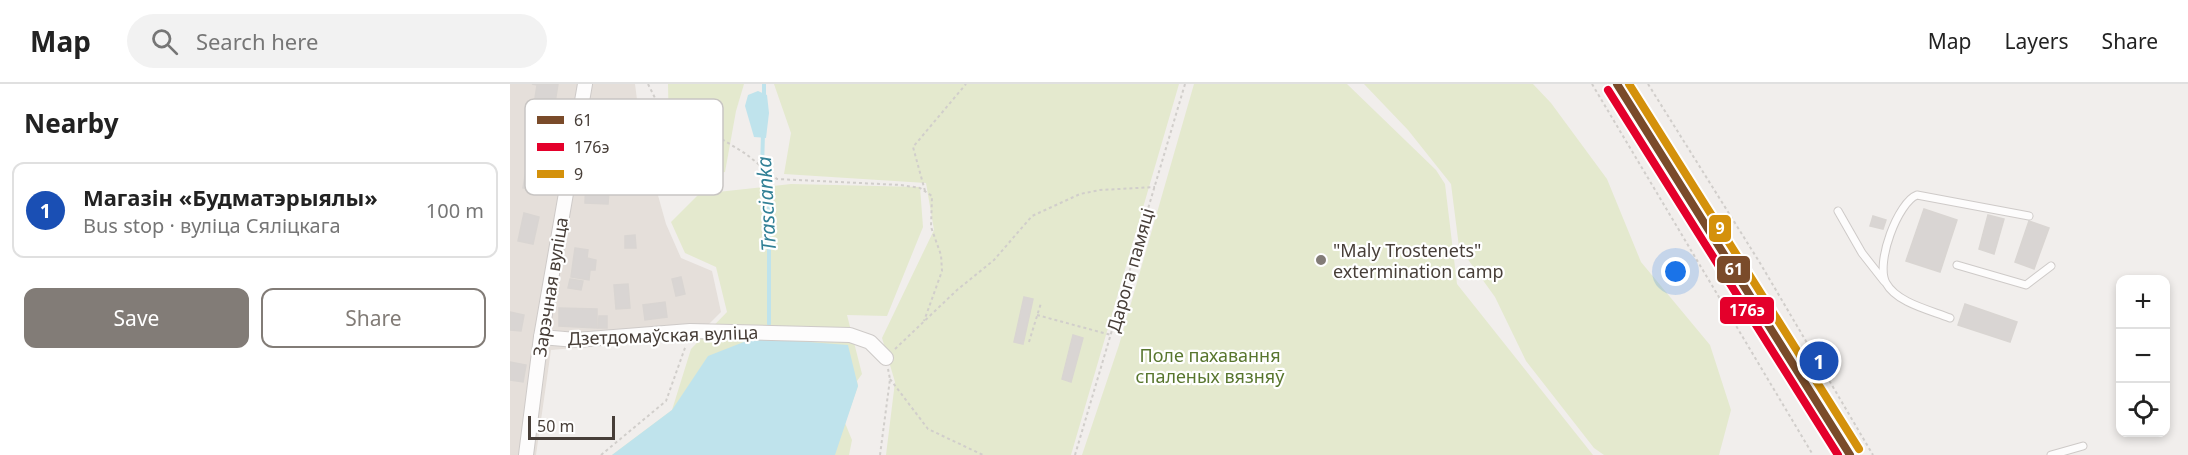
<!DOCTYPE html>
<meta charset="utf-8">
<style>
body{margin:0;font-family:"Noto Sans",sans-serif;background:#f2f2f2;color:#222}
.controls{position:absolute;right:18px;bottom:18px;display:grid;overflow:hidden;border-radius:12px;box-shadow:0 3px 9px #0003}
.controls button{width:54px;height:54px;display:grid;place-items:center;padding:0;border:0;border-bottom:2px solid #e0e0e0;background:#fff;color:#222;font:30px sans-serif}
.scale{position:absolute;left:18px;bottom:15px;width:87px;box-sizing:border-box;padding-left:6px;border:3px solid #473e38;border-top:0;font-size:16px;line-height:21px;white-space:nowrap;color:#473e38;-webkit-text-stroke:4px #fff;paint-order:stroke}
.you{position:absolute;left:1166px;top:188px;width:21px;height:21px;margin:-15px;border:4px solid #fff;border-radius:50%;background:#1a73e8;box-shadow:0 0 0 9px #1a73e833}
.badge{display:grid;place-items:center;width:39px;height:39px;border-radius:50%;background:#827c77;color:#fff;font-size:20px;font-weight:700}
.pin{position:absolute;translate:-50% -50%;border:3px solid #fff;box-shadow:0 2px 6px #0006}
.list{margin:0;padding:0;list-style:none}
h2{display:flex;justify-content:space-between;align-items:center;height:78px;margin:0;padding:0 24px;font-size:26px}
h2 small{font-size:20px;font-weight:400;color:#767676}
.list li{display:grid;grid-template-columns:39px 1fr auto;gap:18px;align-items:center;box-sizing:border-box;height:96px;margin:0 12px 12px;padding:0 12px;border:2px solid #e0e0e0;border-radius:12px}
.list b{display:block;font-size:22px;white-space:nowrap}
.list p{margin:0;font-size:20px;white-space:nowrap;color:#767676}
.list em{font-size:20px;font-style:normal;color:#767676}
.actions{display:flex;gap:12px;padding:18px 24px}
.actions a{flex:1;padding:14px 0;border:2px solid #827c77;border-radius:12px;text-align:center;font-size:21px;color:#827c77}
.actions .main{background:#827c77;color:#fff}
.icon{flex:none;width:33px;height:33px;fill:none;stroke:currentColor;stroke-width:2;stroke-linecap:round;stroke-linejoin:round}
.map{position:relative;flex:none;width:1678px;height:371px;overflow:hidden}
header{display:flex;align-items:center;gap:36px;box-sizing:border-box;height:84px;padding:0 30px;background:#fff;border-bottom:2px solid #e0e0e0}
header strong{font-size:28px}
nav{display:flex;gap:33px;margin-inline-start:auto;font-size:21px}
.search{width:420px;height:54px;background:#f2f2f2;display:flex;align-items:center;gap:15px;box-sizing:border-box;padding:0 21px;border-radius:33px;color:#767676;font-size:22px}
main{display:flex}
aside{flex:1;background:#fff}
.map>svg:first-child{display:block}
</style>
<header>
<strong>Map</strong>
<div class="search"><svg class="icon" aria-label="search" viewBox="0 0 24 24"><circle cx="10" cy="10" r="6"/><path d="M15 15l6 6"/></svg>Search here</div>
<nav><a>Map</a><a>Layers</a><a>Share</a></nav>
</header>
<main>
<aside>
<h2>Nearby<small></small></h2>
<ul class="list">
<li><span class="badge" style="background:#1a4fb4">1</span><div><b>Магазін «Будматэрыялы»</b><p>Bus stop · вуліца Сяліцкага</p></div><em>100 m</em></li>
</ul>
<div class="actions"><a class="main">Save</a><a>Share</a></div>
</aside>
<div class="map">
<svg width="1678" height="371" viewBox="0 0 1678 371">
<rect width="100%" height="100%" fill="#f1eeec"/>
<path fill="#e5dfda" d="M0,0H125L132,54L156,140L171,174L202,187L211,228L185,254L41,266L26,371H0Z"/>
<g fill="#e4e9ce">
<path d="M158,0H234L226,27L215,88L164,94L138,54L159,49Z"/>
<path d="M264,0H669L561,371H376L385,298L372,254L424,146L416,99L274,90L281,49Z"/>
<path d="M684,0H837L926,86L935,100L947,200L1083,371H572L609,261Z"/>
<path d="M854,0H1023L1041,19L1097,95L1131,178L1200,261L1221,326L1209,371H1094L1084,364L1016,277L985,213L949,163L941,100L898,46Z"/>
<path d="M281,100L410,103L413,143L377,232L337,231L352,290L347,297L348,302L335,339L342,356L339,371H102L162,326L181,265L217,228L206,183L175,169L161,138L189,110Z"/>
</g>
<g fill="#bfe3ec">
<path d="M248,7L257,11L259,29L256,54L244,53L235,22L238,11Z"/>
<path d="M244,254L338,261L348,302L325,371H102L162,326L198,272Z"/>
</g>
<g fill="none" stroke-linecap="round" stroke-linejoin="round">
<g stroke="#bfe3ec" stroke-width="4">
<path d="M254,12V0"/>
<path d="M253,49L252,85L259,124V240"/>
</g>
</g>
<g fill="#d9d5d3" stroke="#d9d5d2" stroke-width="1.5">
<path d="M22,0H48L44,25L41,24L39,32L28,30L29,22L24,21L27,1Z"/>
<path d="M22,82L33,84L32,88L39,89L36,108L13,104L16,86H21Z"/>
<path d="M76,93L100,95L98,120L75,119Z"/>
<path d="M1414,125L1447,136L1430,188L1396,177Z"/>
<path d="M14,129L29,133L23,160L8,157Z"/>
<path d="M1478,131L1494,135L1484,170L1469,165Z"/>
<path d="M1363,132L1376,136L1373,145L1360,142Z"/>
<path d="M1519,137L1539,144L1524,185L1505,178Z"/>
<path d="M125,151L126,164H115V152Z"/>
<path d="M65,164L78,166L77,174L86,176L85,186H80L79,196L61,193Z"/>
<path d="M171,193L175,210L166,212L162,195Z"/>
<path d="M60,195L73,197L71,206L58,204Z"/>
<path d="M118,200L120,224L106,225L104,201Z"/>
<path d="M514,213L523,215L513,260L504,258Z"/>
<path d="M155,218L157,233L135,236L133,221Z"/>
<path d="M1455,220L1507,238L1500,258L1448,241Z"/>
<path d="M49,224L87,225V244L49,242Z"/>
<path d="M0,228L14,231L11,247L0,246Z"/>
<path d="M89,232H97V244H88Z"/>
<path d="M563,251L573,254L561,298L552,295Z"/>
<path d="M0,278L16,281L13,298L0,296Z"/>
</g>
<g fill="none" stroke-linecap="round" stroke-linejoin="round">
<defs>
<g id="lane">
<path d="M1328,127L1352,169L1374,197"/>
<path d="M1447,181L1516,201L1541,182"/>
<path d="M1440,234C1420,226 1387,219 1376,199C1365,179 1388,118 1407,111L1519,132"/>
<path d="M1541,371L1573,362"/>
</g>
<g id="street">
<path d="M31,253L66,256L180,247L340,251L360,258L376,274"/>
<path d="M16,371L31,253L75,0"/>
</g>
<path id="secondary" d="M1107,0L1340,371"/>
</defs>
<use href="#lane" stroke="#cecac8" stroke-width="9"/>
<use href="#street" stroke="#cecac8" stroke-width="16"/>
<use href="#secondary" stroke="#d0cac3" stroke-width="22"/>
<g stroke="#d1cecb" stroke-width="2" stroke-dasharray="3 3" stroke-linecap="butt">
<path d="M138,0L149,22L189,41L236,70L267,95L391,101L410,104L422,112L421,143L431,171L432,187L414,237"/>
<path d="M1082,0L1303,371"/>
<path d="M1138,0L1250,179L1363,371"/>
<path d="M415,107L403,63L456,0"/>
<path d="M527,231L601,251"/>
<path d="M519,258L531,219"/>
<path d="M385,265L447,206L484,176L522,132L570,110L590,106L645,103"/>
<path d="M380,295L418,345L473,371"/>
<path d="M91,371L156,317L176,261"/>
<path d="M370,371L380,295L378,285"/>
<path d="M565,371L675,0"/>
</g>
<use href="#lane" stroke="#fdfcfc" stroke-width="7"/>
<use href="#street" stroke="#fdfcfc" stroke-width="14"/>
<use href="#secondary" stroke="#f6f3ef" stroke-width="20"/>
<defs>
<path id="bus-1" d="M1107,0L1340,371"/>
<path id="bus-2" d="M1098,6L1328,371"/>
<path id="bus-3" d="M1119,0L1349,365"/>
</defs>
<use href="#bus-1" stroke="#fff" stroke-width="12"/>
<use href="#bus-2" stroke="#fff" stroke-width="12"/>
<use href="#bus-3" stroke="#fff" stroke-width="12"/>
<use href="#bus-1" stroke="#7a4b2a" stroke-width="8"/>
<use href="#bus-2" stroke="#e4002b" stroke-width="8"/>
<use href="#bus-3" stroke="#d4910b" stroke-width="8"/>
</g>
<circle fill="#827c77" stroke="#fff" stroke-width="2" cx="811" cy="176" r="6"/>
<g text-anchor="middle" dominant-baseline="central" stroke-width="4.5" stroke-linejoin="round" paint-order="stroke">
<g font-size="18" fill="#473e38" stroke="#fff" text-anchor="start">
<text x="823" y="166">"Maly Trostenets"<tspan x="823" dy="21">extermination camp</tspan></text>
</g>
<g font-size="18" fill="#473e38" stroke="#fff">
<text transform="translate(620 186) rotate(-74)">Дарога памяці</text>
<text transform="translate(40 203) rotate(-81)">Зарэчная вуліца</text>
<text transform="translate(153 251) rotate(-2)">Дзетдомаўская вуліца</text>
</g>
<g font-size="18" fill="#58762e" stroke="#fff">
<text x="700" y="271">Поле пахавання<tspan x="700" dy="21">спаленых вязняў</tspan></text>
</g>
<g font-size="20" font-style="italic" fill="#318096" stroke="#fff">
<text transform="translate(256 120) rotate(-93)">Trascianka</text>
</g>
</g>
<rect x="15" y="15" width="198" height="96" rx="9" fill="#fff" stroke="#c8c5c3" stroke-width="1.5"/>
<rect x="27" y="32" width="27" height="8" fill="#7a4b2a"/>
<rect x="27" y="59" width="27" height="8" fill="#e4002b"/>
<rect x="27" y="86" width="27" height="8" fill="#d4910b"/>
<g font-size="16" fill="#473e38">
<text x="64" y="42">61</text>
<text x="64" y="69">176э</text>
<text x="64" y="96">9</text>
</g>
<g stroke="#fff" stroke-width="2">
<rect x="1198" y="130" width="24" height="29" rx="6" fill="#d4910b"/>
<rect x="1206" y="171" width="35" height="29" rx="6" fill="#7a4b2a"/>
<rect x="1209" y="212" width="56" height="29" rx="6" fill="#e4002b"/>
</g>
<g font-size="16" text-anchor="middle" font-weight="bold" fill="#fff">
<text x="1210" y="150">9</text>
<text x="1224" y="191">61</text>
<text x="1237" y="232">176э</text>
</g>
</svg>
<div class="controls">
<button>+</button>
<button>−</button>
<button><svg class="icon" aria-label="locate" viewBox="0 0 24 24"><circle cx="12" cy="12" r="6"/><path d="M12 2v4M12 18v4M2 12h4M18 12h4"/></svg></button>
</div>
<div class="scale">50 m</div>
<div class="you"></div>
<div class="pin badge" style="left:1309px;top:277px;background:#1a4fb4">1</div>
</div>
</main>
